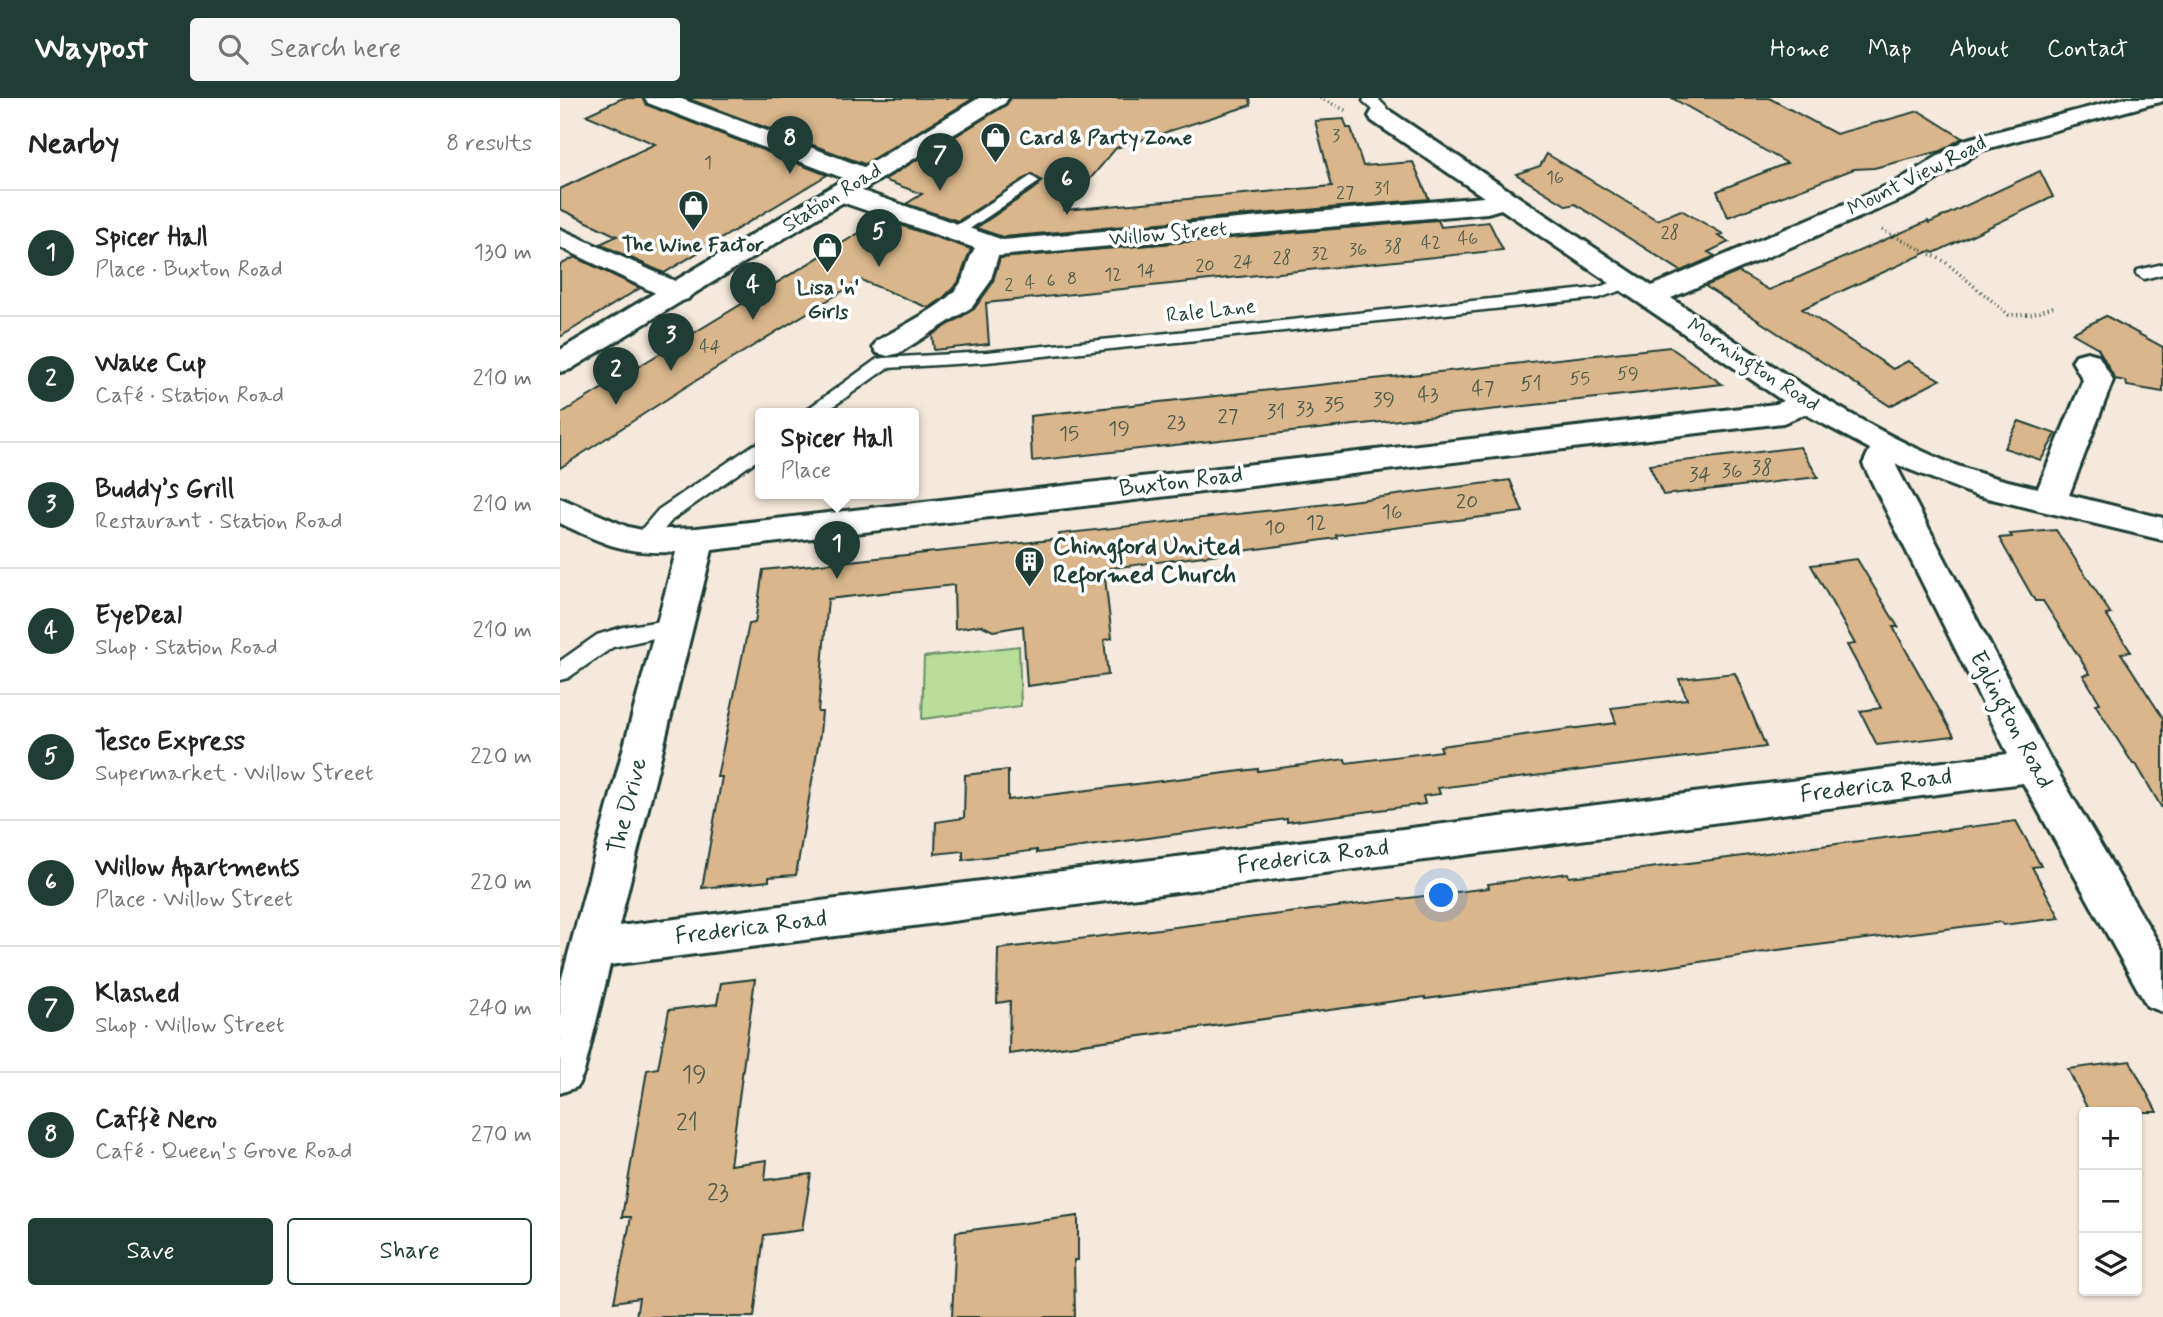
<!DOCTYPE html>
<meta charset="utf-8">
<style>
body{margin:0;font-family:Mynerve,sans-serif;background:#f6f6f6;color:#222}
.controls{position:absolute;right:21px;bottom:21px;display:grid;overflow:hidden;border-radius:7px;box-shadow:0 2px 5px #0004}
.controls button{width:63px;height:63px;display:grid;place-items:center;padding:0;border:0;border-bottom:2px solid #e0e0e0;background:#fff;color:#222;font:35px sans-serif}
.you{position:absolute;left:882px;top:798px;width:24px;height:24px;margin:-18px;border:5px solid #fff;border-radius:50%;background:#1a73e8;box-shadow:0 0 0 10px #1a73e833}
.badge{display:grid;place-items:center;width:46px;height:46px;border-radius:50%;background:#1f3d34;color:#fff;font-size:23px;font-weight:700}
.pin{position:absolute;translate:-50% -58px;filter:drop-shadow(0 2px 4px #0008)}
.pin::after{content:'';position:absolute;top:37px;width:24px;height:21px;background:inherit;clip-path:polygon(0 0,100% 0,50% 100%)}
.popup{position:absolute;left:195px;top:310px;width:164px;height:91px;box-sizing:border-box;display:grid;place-content:center;border-radius:7px;background:#fff;filter:drop-shadow(0 2px 5px #0005);font-size:23px;white-space:nowrap;color:#767676}
.popup b{font-size:26px;color:#222}
.popup::after{content:'';position:absolute;left:50%;top:100%;margin-left:-14px;border:14px solid transparent;border-top-color:#fff}
.list{margin:0;padding:0;list-style:none}
h2{display:flex;justify-content:space-between;align-items:center;height:91px;margin:0;padding:0 28px;font-size:30px}
h2 small{font-size:23px;font-weight:400;color:#767676}
.list li{display:grid;grid-template-columns:46px 1fr auto;gap:21px;align-items:center;box-sizing:border-box;height:126px;padding:0 28px;border-top:2px solid #e0e0e0}
.list b{display:block;font-size:26px;white-space:nowrap}
.list p{margin:0;font-size:23px;white-space:nowrap;color:#767676}
.list em{font-size:23px;font-style:normal;color:#767676}
.actions{display:flex;gap:14px;padding:21px 28px}
.actions a{flex:1;padding:16px 0;border:2px solid #1f3d34;border-radius:7px;text-align:center;font-size:24px;color:#1f3d34}
.actions .main{background:#1f3d34;color:#fff}
.icon{flex:none;width:38px;height:38px;fill:none;stroke:currentColor;stroke-width:2;stroke-linecap:round;stroke-linejoin:round}
.map{position:relative;flex:none;width:1603px;height:1219px;overflow:hidden}
header{display:flex;align-items:center;gap:42px;box-sizing:border-box;height:98px;padding:0 35px;background:#1f3d34;color:#fff}
header strong{font-size:33px}
nav{display:flex;gap:38px;margin-inline-start:auto;font-size:24px}
.search{width:490px;height:63px;background:#f6f6f6;display:flex;align-items:center;gap:18px;box-sizing:border-box;padding:0 24px;border-radius:7px;color:#767676;font-size:26px}
main{display:flex}
aside{flex:1;background:#fff}
.map>svg:first-child{display:block}
</style>
<header>
<strong>Waypost</strong>
<div class="search"><svg class="icon" aria-label="search" viewBox="0 0 24 24"><circle cx="10" cy="10" r="6"/><path d="M15 15l6 6"/></svg>Search here</div>
<nav><a>Home</a><a>Map</a><a>About</a><a>Contact</a></nav>
</header>
<main>
<aside>
<h2>Nearby<small>8 results</small></h2>
<ul class="list">
<li><span class="badge">1</span><div><b>Spicer Hall</b><p>Place · Buxton Road</p></div><em>130 m</em></li>
<li><span class="badge">2</span><div><b>Wake Cup</b><p>Café · Station Road</p></div><em>210 m</em></li>
<li><span class="badge">3</span><div><b>Buddy’s Grill</b><p>Restaurant · Station Road</p></div><em>210 m</em></li>
<li><span class="badge">4</span><div><b>EyeDeal</b><p>Shop · Station Road</p></div><em>210 m</em></li>
<li><span class="badge">5</span><div><b>Tesco Express</b><p>Supermarket · Willow Street</p></div><em>220 m</em></li>
<li><span class="badge">6</span><div><b>Willow Apartments</b><p>Place · Willow Street</p></div><em>220 m</em></li>
<li><span class="badge">7</span><div><b>Klashed</b><p>Shop · Willow Street</p></div><em>240 m</em></li>
<li><span class="badge">8</span><div><b>Caffè Nero</b><p>Café · Queen's Grove Road</p></div><em>270 m</em></li>
</ul>
<div class="actions"><a class="main">Save</a><a>Share</a></div>
</aside>
<div class="map">
<svg width="1603" height="1219" viewBox="0 0 1603 1219">
<rect width="100%" height="100%" fill="#f4e9dc"/>
<filter id="ink" filterUnits="userSpaceOnUse"><feTurbulence type="fractalNoise" baseFrequency=".0143" numOctaves="2"/><feDisplacementMap in="SourceGraphic" scale="14" xChannelSelector="R" yChannelSelector="G"/><feConvolveMatrix kernelMatrix="1 2 1 2 8 2 1 2 1" color-interpolation-filters="sRGB"/></filter>
<g filter="url(#ink)">
<path fill="#b8de99" stroke="#6c8e66" stroke-width="2" d="M459,548L461,608L362,621L364,559Z"/>
<g fill="#d9b68b" stroke="#1f3d34" stroke-width="2">
<path d="M63,0H82L87,7L267,77L104,175L40,146L57,138L0,111V91L95,46L26,17Z"/>
<path d="M126,0H414L304,66Z"/>
<path d="M451,0H690L691,7L556,50L504,112L772,88L755,23L784,21L787,30H791L803,68L853,64L869,101L443,139L416,130L478,88L482,83L472,76L398,123L346,106L362,96L324,82L446,7Z"/>
<path d="M1112,0H1209L1276,36L1359,13L1402,40L1381,53L1314,70L1294,71L1168,119L1157,93L1227,65Z"/>
<path d="M987,56L1097,122L1121,112L1163,136L1158,138L1169,144L1148,154L1155,158L1121,173L1015,106L1007,108L956,76L980,68Z"/>
<path d="M1480,73L1493,99L1374,155L1370,153L1242,211L1333,271L1348,263L1380,282L1330,308L1145,188L1179,174L1209,192L1368,123L1369,125Z"/>
<path d="M322,121L411,151L398,185L383,200L369,210L301,182L124,290L0,370V316Z"/>
<path d="M878,122L881,129L929,124L943,152L426,205L429,246L374,252L372,237L414,211L432,186L440,160Z"/>
<path d="M15,159L80,190L0,239V167Z"/>
<path d="M1546,218L1603,249V294L1567,288L1566,283L1555,281L1538,250L1512,235Z"/>
<path d="M1110,249L1162,286L472,363L470,318Z"/>
<path d="M1459,323L1496,336L1481,362L1444,350Z"/>
<path d="M1240,349L1258,379L1103,397L1089,367Z"/>
<path d="M950,382L963,414L776,437L777,440L735,446L544,471L552,540L544,542L548,577L467,588L463,528L433,533L421,527L395,531L394,487L268,501L258,614H262L260,636L236,777L209,779V783L142,790L162,679H157L189,526L195,525L203,472L500,441L499,436L768,406Z"/>
<path d="M1496,432L1551,516L1546,517L1571,554L1561,555L1603,620V712L1576,666H1573L1535,606L1540,605L1523,577L1530,576L1483,503H1475L1439,440L1452,439L1450,436Z"/>
<path d="M1297,461L1338,529H1333L1394,638L1317,647L1300,613L1321,610L1287,547L1295,546L1251,467Z"/>
<path d="M1175,575L1206,649L878,690L880,696L863,698L865,706L727,724V721L477,755V752L403,762V753L375,756L376,724L404,720L405,677L448,672V702L698,671V673L785,661L786,665L882,653L880,648L1056,625L1051,610L1127,601L1119,581Z"/>
<path d="M1456,723L1481,768L1472,769L1500,820L1443,827L1441,824L1218,852L1094,871L865,901V899L449,956L450,903L437,905L438,851L929,790L928,786L1008,775L1009,779L1066,773Z"/>
<path d="M195,881L170,1067L207,1062L205,1082L251,1076L242,1132L204,1137L194,1219H76L79,1200L54,1204L71,1119H62L87,972L98,970L109,912L157,906L161,885Z"/>
<path d="M1570,963L1597,1014H1529L1508,971Z"/>
<path d="M518,1118V1162H514L515,1219H392L396,1134Z"/>
</g>
<g fill="none" stroke-linecap="round" stroke-linejoin="round">
<defs>
<g id="lane">
<path d="M805,0H820L819,2L826,9L828,18L826,21H816L812,11L803,3Z"/>
<path d="M471,78L479,83L476,86L399,138L393,140L385,135Z"/>
<path d="M1603,166V176L1584,181L1576,176L1578,172Z"/>
<path d="M1068,179L1076,184L1074,188L1039,200L427,264L327,270L264,315H242L317,261L323,260L427,254L1036,190Z"/>
<path d="M200,345V360L112,422L89,449H75L72,444L75,439L98,412L193,347Z"/>
<path d="M114,521L122,524L125,529L122,534L53,549L8,580L0,582V563L37,537L63,529Z"/>
</g>
<g id="street">
<path d="M85,0H119L314,73L318,79L314,85L305,87L296,85L88,5Z"/>
<path d="M1565,0H1603V3L1422,52L1354,96L1111,200C1195,256 1279,316 1371,357C1405,373 1442,382 1478,390L1523,282L1512,263L1516,257L1527,254L1538,257L1553,282L1509,397L1603,420V442L1415,397L1335,366L1489,659L1603,853V914L1587,908L1463,685L50,867L24,974L17,989L0,995V887L116,454C64,456 46,447 0,425V400L68,429L82,432L137,430L1216,306L1223,303L941,111L927,115L438,158L430,184L412,209L339,255L328,258L317,255L313,249L317,243C340,229 386,208 400,186C406,176 407,163 415,150L273,101L269,95L273,89L282,87L291,89L443,142L924,99L812,23L809,18L812,13L821,11L830,13L1092,188L1336,84L1404,42ZM1245,316L1310,351L1303,366L1448,656L59,828L152,452L1223,325Z"/>
<path d="M0,131L128,189L132,195L128,201L118,204L108,201L0,149Z"/>
</g>
<path id="primary" d="M419,0H448L445,5L11,271L0,274V252Z"/>
</defs>
<use href="#lane" stroke="#1f3d34" stroke-width="5"/>
<use href="#street" stroke="#1f3d34" stroke-width="6"/>
<use href="#primary" stroke="#1f3d34" stroke-width="6"/>
<g stroke="#1f3d34" stroke-width="3.5" stroke-dasharray="1 3.5" stroke-linecap="butt">
<path d="M760,0L787,13"/>
<path d="M1322,132L1384,163L1449,217L1472,216L1495,208"/>
</g>
<use href="#lane" fill="#fff" fill-rule="evenodd"/>
<use href="#street" fill="#fff" fill-rule="evenodd"/>
<use href="#primary" fill="#fff" fill-rule="evenodd"/>
</g>
</g>
<defs>
<symbol id="shop-pin" viewBox="-11 -11 22 30"><path d="M0 17L-7.5 6A9.5 9.5 0 1 1 7.5 6Z" fill="#1f3d34" stroke="#fff"/><path d="M-5-2.5h2.3a2.7 3.5 0 0 1 5.4 0H5L5.5 6h-11ZM-1.5-2.5h3a1.5 2.3 0 0 0-3 0Z" fill="#fff"/></symbol>
<symbol id="building-pin" viewBox="-11 -11 22 30"><path d="M0 17L-7.5 6A9.5 9.5 0 1 1 7.5 6Z" fill="#1f3d34" stroke="#fff"/><path d="M-4-6H4V6H1V3H-1V6H-4ZM-2.5-4.3h1.7v1.8h-1.7ZM.8-4.3h1.7v1.8H.8ZM-2.5-1h1.7V.8h-1.7ZM.8-1h1.7V.8H.8Z" fill="#fff"/></symbol>
</defs>
<g fill-rule="evenodd">
<use href="#shop-pin" x="418" y="22" width="35" height="47"/>
<use href="#shop-pin" x="116" y="90" width="35" height="47"/>
<use href="#shop-pin" x="250" y="132" width="35" height="47"/>
<use href="#building-pin" x="452" y="446" width="35" height="47"/>
</g>
<g text-anchor="middle" dominant-baseline="central" stroke-width="7" stroke-linejoin="round" paint-order="stroke">
<g font-size="18" fill="#4e5b4a">
<text x="776" y="38">3</text>
<text x="148" y="65">1</text>
<text x="995" y="80">16</text>
<text x="822" y="91">31</text>
<text x="785" y="95">27</text>
<text x="1110" y="135">28</text>
<text x="908" y="141">46</text>
<text x="871" y="145">42</text>
<text x="833" y="149">38</text>
<text x="798" y="152">36</text>
<text x="760" y="156">32</text>
<text x="722" y="160">28</text>
<text x="683" y="164">24</text>
<text x="645" y="168">20</text>
<text x="586" y="173">14</text>
<text x="553" y="177">12</text>
<text x="512" y="181">8</text>
<text x="491" y="183">6</text>
<text x="470" y="185">4</text>
<text x="449" y="187">2</text>
<text x="150" y="249">44</text>
<text x="1068" y="276">59</text>
<text x="1020" y="281">55</text>
</g>
<g font-size="21" font-weight="bold" fill="#1f3d34" stroke="#fff">
<text x="459" y="40" text-anchor="start">Card &amp; Party Zone</text>
<text x="133" y="147">The Wine Factor</text>
<text x="268" y="190">Lisa 'n'<tspan x="268" dy="24">Girls</tspan></text>
</g>
<g font-size="21" fill="#1f3d34" stroke="#fff">
<text transform="translate(1357 78) rotate(-27)">Mount View Road</text>
<text transform="translate(272 100) rotate(-32)">Station Road</text>
<text transform="translate(608 136) rotate(-5)">Willow Street</text>
<text transform="translate(651 213) rotate(-6)">Rale Lane</text>
<text transform="translate(1193 267) rotate(33)">Mornington Road</text>
</g>
<g font-size="21" fill="#4e5b4a">
<text x="971" y="286">51</text>
<text x="923" y="291">47</text>
<text x="868" y="297">43</text>
<text x="824" y="302">39</text>
<text x="774" y="307">35</text>
<text x="745" y="311">33</text>
<text x="716" y="314">31</text>
<text x="668" y="319">27</text>
<text x="616" y="325">23</text>
<text x="559" y="331">19</text>
<text x="509" y="336">15</text>
<text x="1202" y="370">38</text>
<text x="1172" y="373">36</text>
<text x="1140" y="377">34</text>
<text x="907" y="404">20</text>
<text x="832" y="414">16</text>
<text x="756" y="425">12</text>
<text x="715" y="430">10</text>
</g>
<g font-size="24" fill="#1f3d34" stroke="#fff">
<text transform="translate(621 384) rotate(-7)">Buxton Road</text>
<text transform="translate(1451 622) rotate(62)">Eglington Road</text>
<text transform="translate(1316 688) rotate(-7)">Frederica Road</text>
<text transform="translate(68 708) rotate(-76)">The Drive</text>
<text transform="translate(753 759) rotate(-7)">Frederica Road</text>
<text transform="translate(191 830) rotate(-7)">Frederica Road</text>
</g>
<g font-size="24" font-weight="bold" fill="#1f3d34" stroke="#fff" text-anchor="start">
<text x="493" y="449">Chingford United<tspan x="493" dy="28">Reformed Church</tspan></text>
</g>
<g font-size="24" fill="#4e5b4a">
<text x="134" y="977">19</text>
<text x="127" y="1025">21</text>
<text x="158" y="1095">23</text>
</g>
</g>
</svg>
<div class="controls">
<button>+</button>
<button>−</button>
<button><svg class="icon" aria-label="layers" viewBox="0 0 24 24"><path d="M12 4l9 5-9 5-9-5zM3 14l9 5 9-5"/></svg></button>
</div>
<div class="you"></div>
<div class="pin badge" style="left:277px;top:481px">1</div>
<div class="popup"><b>Spicer Hall</b>Place</div>
<div class="pin badge" style="left:56px;top:307px">2</div>
<div class="pin badge" style="left:111px;top:273px">3</div>
<div class="pin badge" style="left:193px;top:222px">4</div>
<div class="pin badge" style="left:319px;top:169px">5</div>
<div class="pin badge" style="left:507px;top:117px">6</div>
<div class="pin badge" style="left:380px;top:93px">7</div>
<div class="pin badge" style="left:230px;top:76px">8</div>
</div>
</main>
